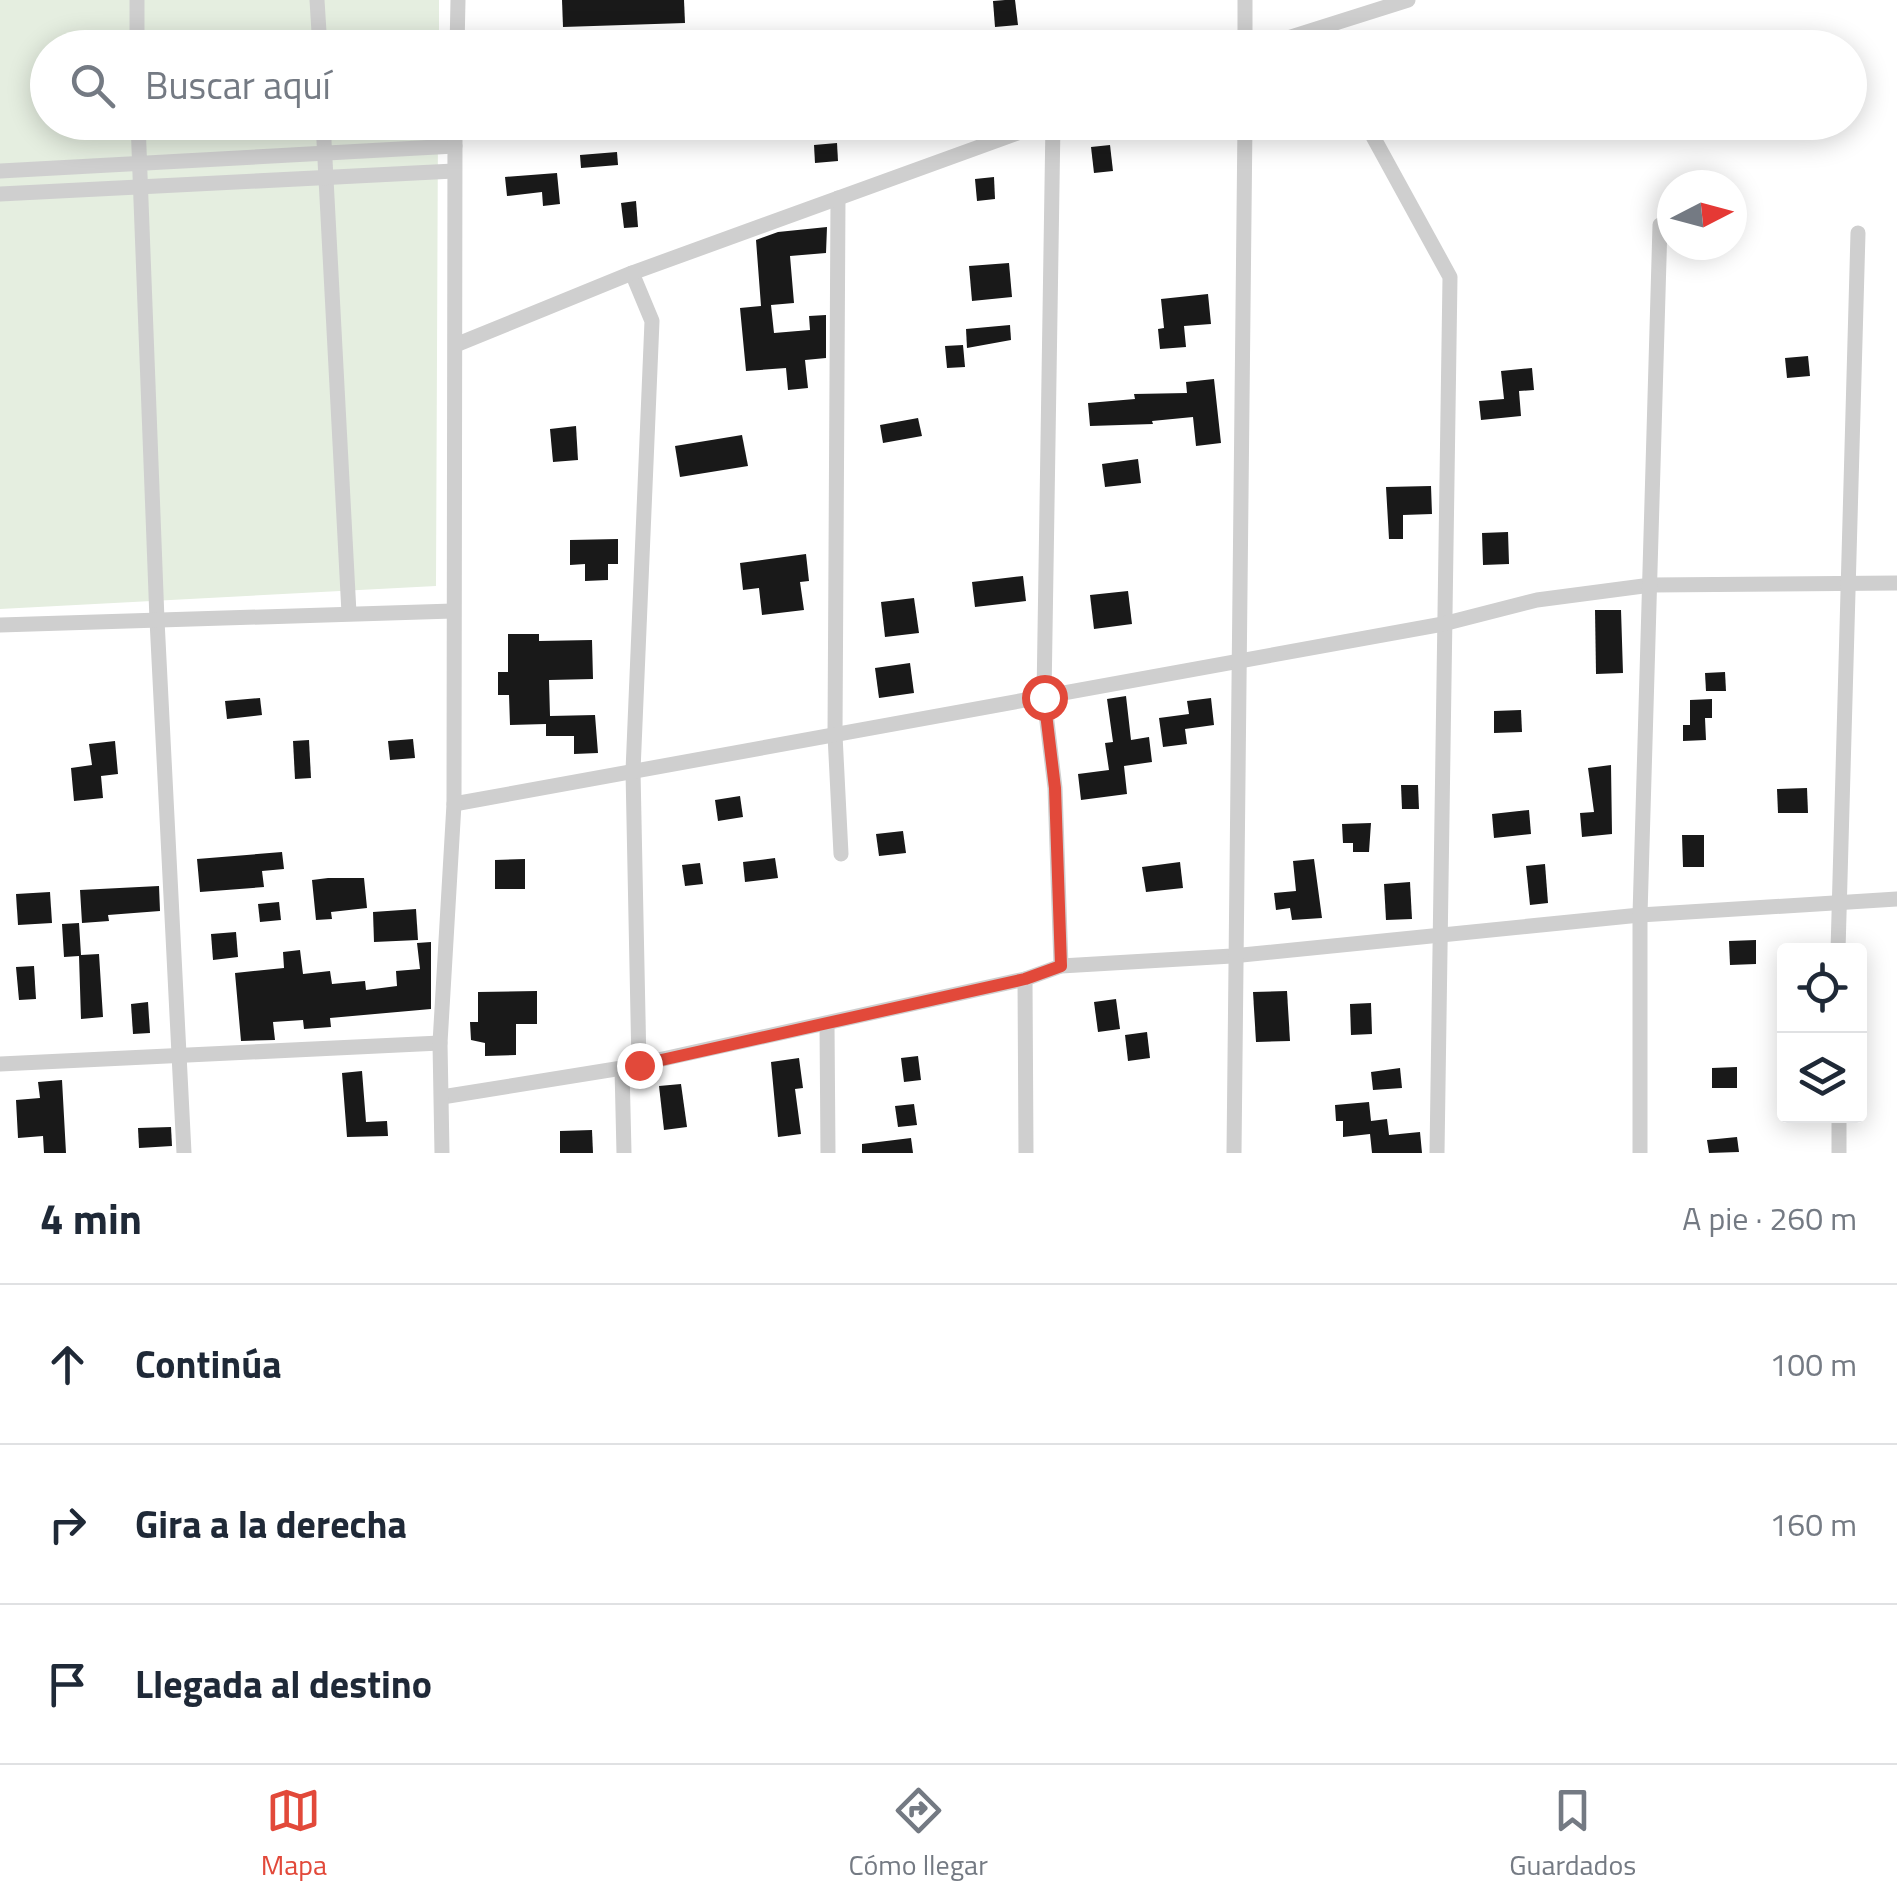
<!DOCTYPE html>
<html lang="es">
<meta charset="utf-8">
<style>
body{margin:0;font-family:"Titillium Web",sans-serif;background:#f2f2f3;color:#1f2937}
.controls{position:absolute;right:30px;bottom:30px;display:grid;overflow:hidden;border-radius:10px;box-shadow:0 5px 25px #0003}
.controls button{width:90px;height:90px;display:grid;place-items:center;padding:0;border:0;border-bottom:2px solid #e0e1e3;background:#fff;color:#1f2937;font:50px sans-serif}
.compass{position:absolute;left:1657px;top:170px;width:90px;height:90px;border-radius:50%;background:#fff;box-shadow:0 5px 25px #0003;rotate:84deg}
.stop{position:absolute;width:30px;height:30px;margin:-22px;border:8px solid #e2493a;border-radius:50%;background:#fff}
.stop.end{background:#e2493a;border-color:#fff;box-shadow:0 2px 10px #0008}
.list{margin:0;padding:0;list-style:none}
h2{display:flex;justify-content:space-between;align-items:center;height:130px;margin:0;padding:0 40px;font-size:42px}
h2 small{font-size:32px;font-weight:400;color:#747a83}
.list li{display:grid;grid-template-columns:65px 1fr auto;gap:30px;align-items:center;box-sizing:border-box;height:160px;padding:0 40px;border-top:2px solid #e0e1e3}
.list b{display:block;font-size:38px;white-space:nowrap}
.list em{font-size:32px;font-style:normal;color:#747a83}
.icon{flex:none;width:55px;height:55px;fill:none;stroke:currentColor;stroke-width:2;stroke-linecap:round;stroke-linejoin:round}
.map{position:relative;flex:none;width:1897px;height:1153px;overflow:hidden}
.search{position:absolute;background:#fff;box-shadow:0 5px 25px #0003;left:30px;right:30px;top:30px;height:110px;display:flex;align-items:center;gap:25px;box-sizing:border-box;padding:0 35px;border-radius:55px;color:#747a83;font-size:38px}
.sheet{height:610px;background:#fff}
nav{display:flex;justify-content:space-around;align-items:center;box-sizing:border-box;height:140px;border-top:2px solid #e0e1e3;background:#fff;font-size:28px;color:#747a83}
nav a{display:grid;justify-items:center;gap:5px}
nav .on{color:#e2493a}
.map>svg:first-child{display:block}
</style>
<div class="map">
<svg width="1897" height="1153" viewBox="0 0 1897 1153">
<rect width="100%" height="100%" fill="#fff"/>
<path fill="#e5eee0" d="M0,0H439V47L48,48V122L438,123L436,586L0,609Z"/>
<g fill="#191919">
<path d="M562,0H684L685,23L563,27Z"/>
<path d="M1005,0H1015L1018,25L995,27L993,1Z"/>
<path d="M837,143L838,161L815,163L814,145Z"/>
<path d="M1110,145L1113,171L1094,173L1091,147Z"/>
<path d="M617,152L618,165L581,168L580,155Z"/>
<path d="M557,173L560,204L543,206L542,192L507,196L505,177Z"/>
<path d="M994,177L995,199L977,201L975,179Z"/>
<path d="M636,201L638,227L624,228L621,203Z"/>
<path d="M827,227L826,253L790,256L794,303L771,305L774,333L810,330L809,316L826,315V358L805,360L808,388L788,390L786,368L746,371L740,308L761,306L756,240L778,232Z"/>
<path d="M1009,263L1012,297L972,301L969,266Z"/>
<path d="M1208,294L1211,324L1184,326L1186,347L1160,349L1158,329L1164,328L1161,299Z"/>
<path d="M1010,325L1011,340L967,348L966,329Z"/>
<path d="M963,345L965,367L947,368L945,346Z"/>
<path d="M1808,356L1810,376L1787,378L1785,358Z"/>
<path d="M1532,368L1534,390L1519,391L1521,416L1481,420L1479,401L1504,399L1501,371Z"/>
<path d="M1214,379L1221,443L1196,446L1193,417L1152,421L1153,424L1090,426L1088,403L1135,399L1134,394L1187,393L1186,382Z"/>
<path d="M918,418L922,436L883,443L880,425Z"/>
<path d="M576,426L578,460L553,462L550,429Z"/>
<path d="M742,435L748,466L680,477L675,446Z"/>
<path d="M1138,459L1141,483L1105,487L1102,464Z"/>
<path d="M1431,486L1432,514L1403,515V539H1389L1386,487Z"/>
<path d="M1508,532L1509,564L1483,565L1482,533Z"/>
<path d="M618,539V564H608V580L585,581V564L570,565V540Z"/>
<path d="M806,554L809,581L800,582L804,610L762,615L759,588L743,590L740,563Z"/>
<path d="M1023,576L1026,601L975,607L972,582Z"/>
<path d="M1128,591L1132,624L1094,629L1090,595Z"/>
<path d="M914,598L919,633L885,637L881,602Z"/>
<path d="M1595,610H1621L1623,673L1596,674Z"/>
<path d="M508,634H539V641L592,640L593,679L549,680L550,716L595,715L598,753L574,754V736H546V724L510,725L509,695H498V672H508Z"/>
<path d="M910,663L914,693L879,698L875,668Z"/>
<path d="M1725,672L1726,691H1706L1705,673Z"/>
<path d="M1126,696L1131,740L1149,737L1152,762L1124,766L1127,794L1081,800L1078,774L1109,770L1105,743L1113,742L1107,699Z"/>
<path d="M260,698L262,715L227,719L225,701Z"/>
<path d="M1211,698L1214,725L1185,729L1187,744L1163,747L1159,718L1189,714L1187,701Z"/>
<path d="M1712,699V718H1705L1706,740L1683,741V725H1690V700Z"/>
<path d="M1521,710L1522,732L1494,733V711Z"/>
<path d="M413,739L415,758L390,760L388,741Z"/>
<path d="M309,740L311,778L295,779L293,741Z"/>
<path d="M115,741L118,774L101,776L103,798L74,801L71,768L92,765L89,744Z"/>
<path d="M1611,765L1612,834L1582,837L1580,813L1594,812L1588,768Z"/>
<path d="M1401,785H1418L1419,809H1402Z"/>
<path d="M1807,788L1808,813H1778L1777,789Z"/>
<path d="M740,796L743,817L718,821L715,800Z"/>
<path d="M1529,810L1531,834L1494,838L1492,814Z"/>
<path d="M1371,823L1369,852H1353V843H1343L1342,824Z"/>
<path d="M903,831L906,853L879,856L876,834Z"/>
<path d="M1682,835H1704V867H1683Z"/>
<path d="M282,852L284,869L262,871L264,887L200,892L197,859Z"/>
<path d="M775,858L778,878L745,882L743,862Z"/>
<path d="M525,859V889H495V860Z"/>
<path d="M1314,859L1322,918L1292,920L1290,908L1276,910L1274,893L1296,891L1293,861Z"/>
<path d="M1180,862L1183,888L1146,892L1142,867Z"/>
<path d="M700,863L703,884L685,886L682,865Z"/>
<path d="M1545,864L1548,903L1530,905L1526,866Z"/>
<path d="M328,878H364L367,908L331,912L332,919L316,920L312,880Z"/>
<path d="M1410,882L1412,919L1386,920L1384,884Z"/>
<path d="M159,886L160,911L108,915L109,921L82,923L80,890Z"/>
<path d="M50,892L52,923L18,925L16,894Z"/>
<path d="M279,902L281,920L260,922L258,904Z"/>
<path d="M416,909L418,940L374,942L373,912Z"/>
<path d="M79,923L81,955L99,954L103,1017L81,1019L79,956L64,957L62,924Z"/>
<path d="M236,932L238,957L213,960L211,934Z"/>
<path d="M1756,940V964L1730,965L1729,941Z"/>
<path d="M431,942V1009L330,1018L331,1027L304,1029L303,1020L273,1022L275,1040L241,1041L235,973L284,968L283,952L300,950L303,974L330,971L332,984L365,981L366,990L397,986L396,971L420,969L417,943Z"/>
<path d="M34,966L36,999L19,1000L16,967Z"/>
<path d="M537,991V1024H516V1055L485,1056V1043L471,1040L470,1022H478V992Z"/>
<path d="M1287,991L1290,1041L1256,1042L1253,992Z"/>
<path d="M1116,999L1120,1029L1098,1032L1094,1002Z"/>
<path d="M148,1002L150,1033L133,1034L131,1004Z"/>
<path d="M1371,1003L1372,1034L1351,1035L1350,1004Z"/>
<path d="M1147,1032L1150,1058L1128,1061L1125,1035Z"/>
<path d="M918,1056L921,1080L904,1082L901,1058Z"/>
<path d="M799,1058L803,1088L795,1089L801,1134L778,1137L771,1062Z"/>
<path d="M1737,1067V1088H1712V1068Z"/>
<path d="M1400,1068L1402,1088L1373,1090L1371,1072Z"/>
<path d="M362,1071L366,1122L387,1121L388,1136L347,1137L342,1073Z"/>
<path d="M62,1080L66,1153H44L43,1136L18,1138L16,1100L40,1098L38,1082Z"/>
<path d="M681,1084L687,1127L664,1130L659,1086Z"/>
<path d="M1369,1102L1371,1121L1387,1119L1389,1135L1420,1132L1422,1153H1372L1370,1134L1343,1137V1121H1336L1335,1105Z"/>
<path d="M914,1104L917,1125L898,1127L895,1106Z"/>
<path d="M171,1127L172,1146L139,1148L138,1128Z"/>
<path d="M592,1130L593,1153H560V1131Z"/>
<path d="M1737,1137L1739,1152L1709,1153L1707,1140Z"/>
<path d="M911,1138L913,1153H862V1144Z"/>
</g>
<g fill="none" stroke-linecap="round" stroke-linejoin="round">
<g stroke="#cfcfcf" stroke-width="15">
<path d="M137,0V48"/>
<path d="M317,0L320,48"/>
<path d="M457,48L458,0"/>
<path d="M1245,48V0"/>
<path d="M1256,48L1408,0"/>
<path d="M138,122L157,620L184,1153"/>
<path d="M323,122L349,613"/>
<path d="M1053,122L1044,697L1055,788L1061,966"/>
<path d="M1365,122L1450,277L1437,1153"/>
<path d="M0,171L455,146"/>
<path d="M0,194L454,171"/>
<path d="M838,198L835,735L841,854"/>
<path d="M632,273L652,321L633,771L639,1065"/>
<path d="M458,344L632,273L1048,122"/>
<path d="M0,625L453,611"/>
<path d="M454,804L1443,624L1537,600L1651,585L1897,583"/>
<path d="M1838,951L1858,233"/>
<path d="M1025,979L1026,1153"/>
<path d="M827,1024L828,1153"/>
<path d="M0,1064L440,1043"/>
<path d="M622,1068L624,1153"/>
<path d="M442,1097L622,1068L1025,979L1061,966L1232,956L1640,915L1897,899"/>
<path d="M1839,1116V1153"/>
<path d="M442,1153L440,1043L454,804L455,122"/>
<path d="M1234,1153L1245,122"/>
<path d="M1640,1153V915L1660,225"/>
</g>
</g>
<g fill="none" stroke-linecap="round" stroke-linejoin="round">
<path stroke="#e2493a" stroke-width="12" d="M639,1065L1025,979L1061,966L1055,788L1044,697"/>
</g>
</svg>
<div class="controls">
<button><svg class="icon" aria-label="locate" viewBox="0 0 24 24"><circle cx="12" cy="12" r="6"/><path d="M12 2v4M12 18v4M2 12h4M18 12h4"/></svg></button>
<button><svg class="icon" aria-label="layers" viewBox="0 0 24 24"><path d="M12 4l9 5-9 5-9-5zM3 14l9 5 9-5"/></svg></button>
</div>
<svg class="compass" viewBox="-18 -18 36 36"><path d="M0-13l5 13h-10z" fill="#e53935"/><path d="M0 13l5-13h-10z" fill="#747a83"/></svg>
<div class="stop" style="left:1044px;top:697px"></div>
<div class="stop end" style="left:639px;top:1065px"></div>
<div class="search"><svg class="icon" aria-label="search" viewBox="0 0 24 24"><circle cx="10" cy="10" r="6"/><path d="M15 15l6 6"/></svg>Buscar aquí</div>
</div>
<section class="sheet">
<h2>4 min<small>A pie · 260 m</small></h2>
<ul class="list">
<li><svg class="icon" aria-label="ahead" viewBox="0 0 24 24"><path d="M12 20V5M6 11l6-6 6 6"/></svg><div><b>Continúa</b></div><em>100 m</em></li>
<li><svg class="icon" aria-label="right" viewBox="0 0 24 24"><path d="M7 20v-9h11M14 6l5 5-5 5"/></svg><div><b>Gira a la derecha</b></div><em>160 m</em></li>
<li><svg class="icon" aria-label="arrive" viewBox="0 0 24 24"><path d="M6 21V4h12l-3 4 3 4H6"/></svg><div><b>Llegada al destino</b></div></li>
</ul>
</section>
<nav>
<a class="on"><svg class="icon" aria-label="map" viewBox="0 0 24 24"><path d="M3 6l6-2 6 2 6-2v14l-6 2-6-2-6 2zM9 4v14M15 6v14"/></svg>Mapa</a>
<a><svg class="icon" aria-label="directions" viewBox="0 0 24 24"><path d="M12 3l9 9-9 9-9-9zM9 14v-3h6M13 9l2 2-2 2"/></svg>Cómo llegar</a>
<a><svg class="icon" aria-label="saved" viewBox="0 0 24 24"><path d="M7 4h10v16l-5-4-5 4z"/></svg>Guardados</a>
</nav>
